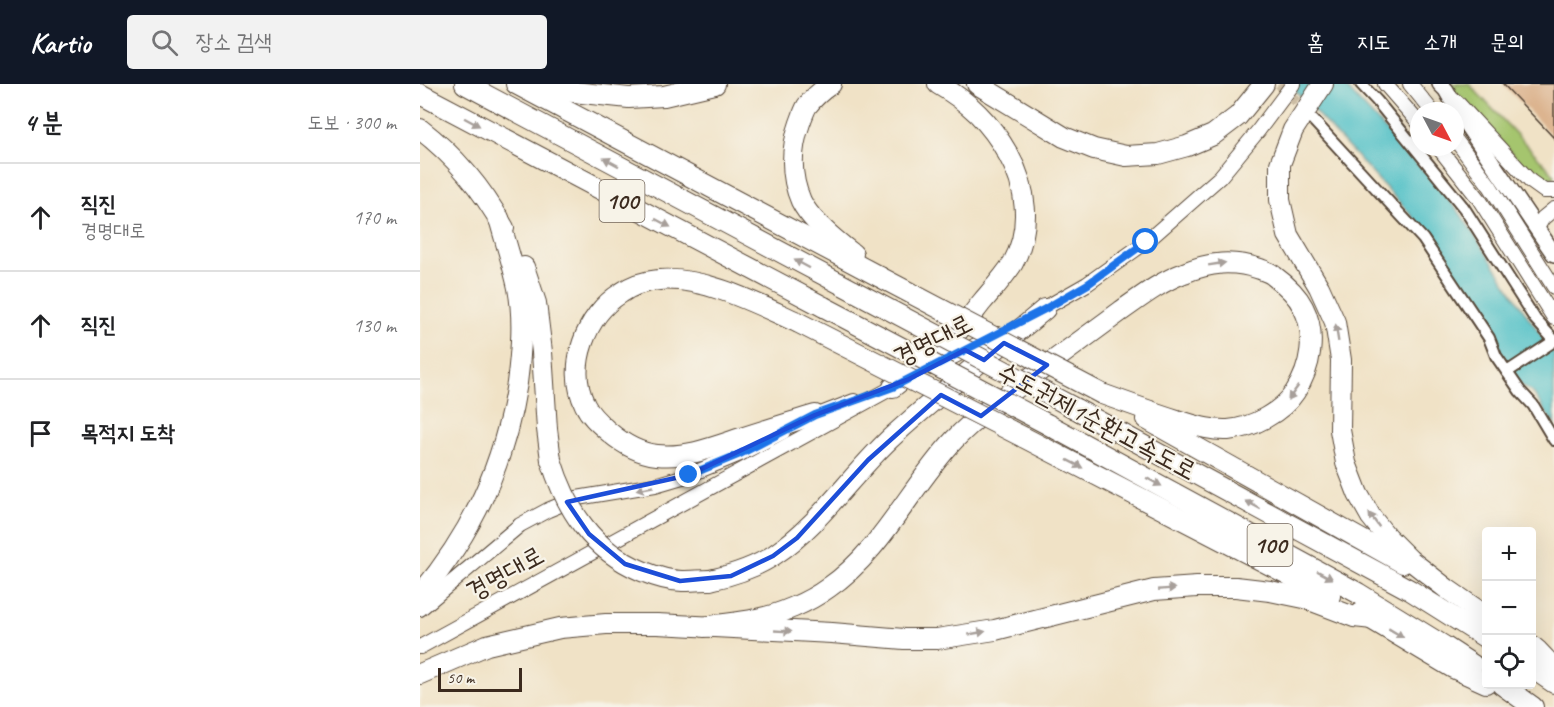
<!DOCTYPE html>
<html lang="ko">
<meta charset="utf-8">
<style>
body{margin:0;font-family:Caveat,"Poor Story",sans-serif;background:#f2f2f2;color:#202124}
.controls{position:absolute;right:18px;bottom:18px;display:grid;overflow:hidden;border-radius:6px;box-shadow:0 6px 24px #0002}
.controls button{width:54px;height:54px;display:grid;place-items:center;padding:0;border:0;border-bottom:2px solid #e0e0e0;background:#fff;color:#202124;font:30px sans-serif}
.compass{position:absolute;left:990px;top:18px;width:54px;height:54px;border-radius:50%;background:#fff;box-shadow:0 6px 24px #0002;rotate:131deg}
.scale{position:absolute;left:18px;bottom:15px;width:84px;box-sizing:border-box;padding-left:6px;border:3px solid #3b2a1e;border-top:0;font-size:16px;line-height:21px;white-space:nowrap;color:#3b2a1e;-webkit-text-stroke:4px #f7f3e8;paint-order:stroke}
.stop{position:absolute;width:18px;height:18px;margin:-14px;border:4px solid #1a73e8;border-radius:50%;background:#fff}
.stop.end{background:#1a73e8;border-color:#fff;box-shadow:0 2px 6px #0008}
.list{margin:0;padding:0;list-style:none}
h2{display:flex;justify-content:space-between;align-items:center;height:78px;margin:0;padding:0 24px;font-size:26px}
h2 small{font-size:20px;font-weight:400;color:#757577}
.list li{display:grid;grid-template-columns:39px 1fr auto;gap:18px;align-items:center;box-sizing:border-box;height:108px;padding:0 24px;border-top:2px solid #e0e0e0}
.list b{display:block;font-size:22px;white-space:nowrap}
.list p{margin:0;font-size:20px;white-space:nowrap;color:#757577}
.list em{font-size:20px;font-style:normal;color:#757577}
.icon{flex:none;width:33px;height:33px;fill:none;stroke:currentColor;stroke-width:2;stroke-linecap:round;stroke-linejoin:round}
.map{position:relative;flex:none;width:1134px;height:623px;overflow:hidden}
header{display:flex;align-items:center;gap:36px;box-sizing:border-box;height:84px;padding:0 30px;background:#111827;color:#fff}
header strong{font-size:28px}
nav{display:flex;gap:33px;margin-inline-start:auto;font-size:21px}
.search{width:420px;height:54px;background:#f2f2f2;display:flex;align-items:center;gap:15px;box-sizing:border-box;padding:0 21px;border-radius:6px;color:#757577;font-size:22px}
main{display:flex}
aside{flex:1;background:#fff}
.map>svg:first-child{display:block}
</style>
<header>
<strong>Kartio</strong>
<div class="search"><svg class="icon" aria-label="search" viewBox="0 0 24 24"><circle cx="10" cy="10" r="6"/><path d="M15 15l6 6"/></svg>장소 검색</div>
<nav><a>홈</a><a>지도</a><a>소개</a><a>문의</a></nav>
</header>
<main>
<aside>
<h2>4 분<small>도보 · 300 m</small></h2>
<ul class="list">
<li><svg class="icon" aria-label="ahead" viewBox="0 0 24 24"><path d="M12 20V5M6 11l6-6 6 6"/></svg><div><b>직진</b><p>경명대로</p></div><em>170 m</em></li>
<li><svg class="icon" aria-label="ahead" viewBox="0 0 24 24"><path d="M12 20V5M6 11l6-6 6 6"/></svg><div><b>직진</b></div><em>130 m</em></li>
<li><svg class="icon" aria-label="arrive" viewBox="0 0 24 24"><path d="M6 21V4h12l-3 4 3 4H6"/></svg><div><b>목적지 도착</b></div></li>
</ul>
</aside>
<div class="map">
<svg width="1134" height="623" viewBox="0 0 1134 623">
<rect width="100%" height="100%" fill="#f7f3e8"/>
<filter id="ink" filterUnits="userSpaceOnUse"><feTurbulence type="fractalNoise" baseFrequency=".0167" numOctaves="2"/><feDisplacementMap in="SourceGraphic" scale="12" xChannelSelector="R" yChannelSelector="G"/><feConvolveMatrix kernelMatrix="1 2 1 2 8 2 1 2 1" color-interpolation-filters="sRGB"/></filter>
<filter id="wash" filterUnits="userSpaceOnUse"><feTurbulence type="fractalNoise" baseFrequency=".008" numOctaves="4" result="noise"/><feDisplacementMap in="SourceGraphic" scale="24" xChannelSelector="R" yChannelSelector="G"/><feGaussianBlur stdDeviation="1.35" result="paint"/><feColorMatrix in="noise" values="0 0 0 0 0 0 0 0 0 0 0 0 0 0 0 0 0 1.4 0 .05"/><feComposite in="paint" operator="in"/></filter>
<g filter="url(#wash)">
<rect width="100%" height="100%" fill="#f0e2c6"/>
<path fill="#a5c56e" stroke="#707846" stroke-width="1.5" d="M1027,0H1049L1134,90V94H1115Z"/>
<path fill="#53c1c7" stroke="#477672" stroke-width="1.5" d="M869,0H923L1011,95L1040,129L1107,231L1134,269V341L1114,310L1101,301L1081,269L1077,254L1012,157L993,133Z"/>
<g id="blocks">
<path fill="#dcb48f" d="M1083,0H1134V54Z"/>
</g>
</g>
<g filter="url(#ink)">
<use href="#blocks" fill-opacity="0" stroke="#564637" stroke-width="1.5"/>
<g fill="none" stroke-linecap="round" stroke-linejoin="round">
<path stroke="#ccbda4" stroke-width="10" stroke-dasharray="10 5" stroke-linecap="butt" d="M859,0L887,29"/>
<defs>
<g id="minor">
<path d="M941,0L957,17L1044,124L1115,235L1134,256"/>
<path d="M893,36L1003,155L1069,254L1076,272L1087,288L1100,307L1113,321L1134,356"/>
<path d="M1087,288L1134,257"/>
</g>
<g id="tertiary">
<path d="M965,0L999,39"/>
<path d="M990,0L1012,27"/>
<path d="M1036,17L1110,97L1124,107H1134"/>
<path d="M1035,55L1070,102L1134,203"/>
<path d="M1018,63L1059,115L1134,234"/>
<path d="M1117,144L1123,134L1134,125"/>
<path d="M618,228L667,200L726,158L800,93L838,47L873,0"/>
<path d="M512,284L577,250"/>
<path d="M388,335L434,317"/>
<path d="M0,525L100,441L128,426L157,414L235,401L269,391L320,370L363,348"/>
<path d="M0,563L481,299"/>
</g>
<path id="secondary" d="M1020,0L1026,6L1042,34L1134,170"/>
<g id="motorway">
<path d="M45,0L434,207"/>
<path d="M96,0L460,193"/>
<path d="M117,0L144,7L209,14L244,12L295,0"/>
<path d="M411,0C402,6 394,13 387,22C384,27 382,34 380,39C371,64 370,92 381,117C390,136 416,157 433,170"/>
<path d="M557,0L644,53L674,65L706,72L738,70L767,62L793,51L818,32L844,0"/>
<path d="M903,0L873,46L860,80V116L868,151L899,203L915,238L921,276L920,346L926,379L938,410L951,433L967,453L990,476L1027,505L1066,532"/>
<path d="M0,10L404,223"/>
<path d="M0,45C34,71 63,106 84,144"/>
<path d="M104,183L116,219L122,268L127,345L131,376"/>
<path d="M377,238C337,220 284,192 239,196C226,197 212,201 201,209C166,231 146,282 165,321C170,332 180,340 189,348C203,360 218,369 237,371C267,374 294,363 321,354C346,346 371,338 395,331"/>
<path d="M473,303C495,285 518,267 539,246C547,238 554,228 562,218C573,205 584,193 593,179C612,144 607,103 588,70C570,38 549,18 518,0"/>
<path d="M656,325L990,506L1066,554"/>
<path d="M726,335L983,479"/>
<path d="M627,340L938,509L1024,562L1053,581"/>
<path d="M603,353L910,512"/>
<path d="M290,496C312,491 335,484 354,471C401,440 432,389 474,351C522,307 575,267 625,225"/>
<path d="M0,511C53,448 84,381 97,299C101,268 104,235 98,204C93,180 85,157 79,134"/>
<path d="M941,529L1033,584L1066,599"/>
<path d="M284,543C301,540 319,539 336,535C359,531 389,518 408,504C462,467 490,403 534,356C563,326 600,302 633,277C656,260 678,244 701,227C721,213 740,198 764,189C790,178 813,176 840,185C845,187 850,188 854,192C865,200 877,211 883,223C897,250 891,284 875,308C862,328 832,344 808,346C790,347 774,341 757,336C732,328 707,319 682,310"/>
<path d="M1112,562L1118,567L1134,584"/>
<path d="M1112,584L1134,599"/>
<path d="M0,590L67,561L140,544L186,540H237L412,549L484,555H517L575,546L734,506L777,503H816L850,507L884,514L934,533L953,535"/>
<path d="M1081,600L1113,623"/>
</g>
</defs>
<use href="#minor" stroke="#564637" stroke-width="14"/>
<use href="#tertiary" stroke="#564637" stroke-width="16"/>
<use href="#secondary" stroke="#564637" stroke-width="18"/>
<use href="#motorway" stroke="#564637" stroke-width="22"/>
<use href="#minor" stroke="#fff" stroke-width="10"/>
<use href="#tertiary" stroke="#fff" stroke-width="14"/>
<use href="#secondary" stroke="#fff" stroke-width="15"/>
<use href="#motorway" stroke="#fff" stroke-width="20"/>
<defs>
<g id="motorway-bridge">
<path d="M460,193L682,310"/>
<path d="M434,207L656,325"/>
<path d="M404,223L627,340"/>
<path d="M377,238L603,353"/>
<path d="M131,376C146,425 172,466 222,487C234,492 248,497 262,497C271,497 281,496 290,496"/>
</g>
</defs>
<use href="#motorway-bridge" stroke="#564637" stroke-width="22" stroke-linecap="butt"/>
<use href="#motorway-bridge" stroke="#fff" stroke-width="20"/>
</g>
<defs><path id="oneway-solid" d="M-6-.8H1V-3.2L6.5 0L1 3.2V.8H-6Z" transform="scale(1.5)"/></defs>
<g fill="#a79f9a">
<use href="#oneway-solid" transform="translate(52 38) rotate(28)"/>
<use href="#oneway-solid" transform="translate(191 78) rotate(-152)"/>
<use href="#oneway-solid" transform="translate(243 139) rotate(28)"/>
<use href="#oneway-solid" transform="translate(382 180) rotate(-152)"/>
<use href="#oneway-solid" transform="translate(797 180) rotate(-9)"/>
<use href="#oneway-solid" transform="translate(917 249) rotate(-99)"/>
<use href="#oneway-solid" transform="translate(873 309) rotate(126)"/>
<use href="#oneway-solid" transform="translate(655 380) rotate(27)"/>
<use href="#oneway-solid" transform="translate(734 398) rotate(28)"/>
<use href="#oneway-solid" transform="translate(225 404) rotate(169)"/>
<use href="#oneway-solid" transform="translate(833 421) rotate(-152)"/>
<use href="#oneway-solid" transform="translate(954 436) rotate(-126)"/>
<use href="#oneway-solid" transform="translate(905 491) rotate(28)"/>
<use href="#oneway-solid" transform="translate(747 505) rotate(-5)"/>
<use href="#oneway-solid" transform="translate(363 547) rotate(3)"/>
<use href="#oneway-solid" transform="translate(557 549) rotate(-10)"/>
<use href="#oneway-solid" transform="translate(976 549) rotate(31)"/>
</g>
</g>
<g fill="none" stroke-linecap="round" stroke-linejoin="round" filter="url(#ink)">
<path stroke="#1a73e8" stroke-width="8" d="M269,391L320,370L395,331L473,303L625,225L668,200L726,158"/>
</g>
<path fill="none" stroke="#1d4ed8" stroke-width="4.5" stroke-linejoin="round" d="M584,259L627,281L561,332L521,311L448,376L377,454L353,472L311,492L260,497L205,480L169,450L147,418L269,391L395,331L489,295L545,266L564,276Z"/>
<g text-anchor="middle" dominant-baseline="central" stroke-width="4.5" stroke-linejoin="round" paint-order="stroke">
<g fill="#f7f3e8" stroke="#73665b" stroke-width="1.5">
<rect x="179.5" y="96" width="45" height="42" rx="4.5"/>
<rect x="827.5" y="440" width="45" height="42" rx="4.5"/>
</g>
<g font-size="24" font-weight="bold" fill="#3b2a1e">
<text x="202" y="117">100</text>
<text x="850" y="461">100</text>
</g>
<g font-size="26" fill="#3b2a1e" stroke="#f7f3e8">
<text transform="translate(513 256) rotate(-27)">경명대로</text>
<text transform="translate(677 337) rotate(28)">수도권제1순환고속도로</text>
<text transform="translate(85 489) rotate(-29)">경명대로</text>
</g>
</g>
</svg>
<div class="controls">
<button>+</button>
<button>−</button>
<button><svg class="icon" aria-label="locate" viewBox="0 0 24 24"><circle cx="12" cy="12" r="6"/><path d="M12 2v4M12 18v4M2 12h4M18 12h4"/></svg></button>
</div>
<svg class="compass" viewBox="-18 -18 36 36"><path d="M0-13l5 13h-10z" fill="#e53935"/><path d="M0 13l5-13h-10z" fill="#757577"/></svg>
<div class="scale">50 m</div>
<div class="stop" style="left:726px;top:158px"></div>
<div class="stop end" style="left:269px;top:391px"></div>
</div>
</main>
